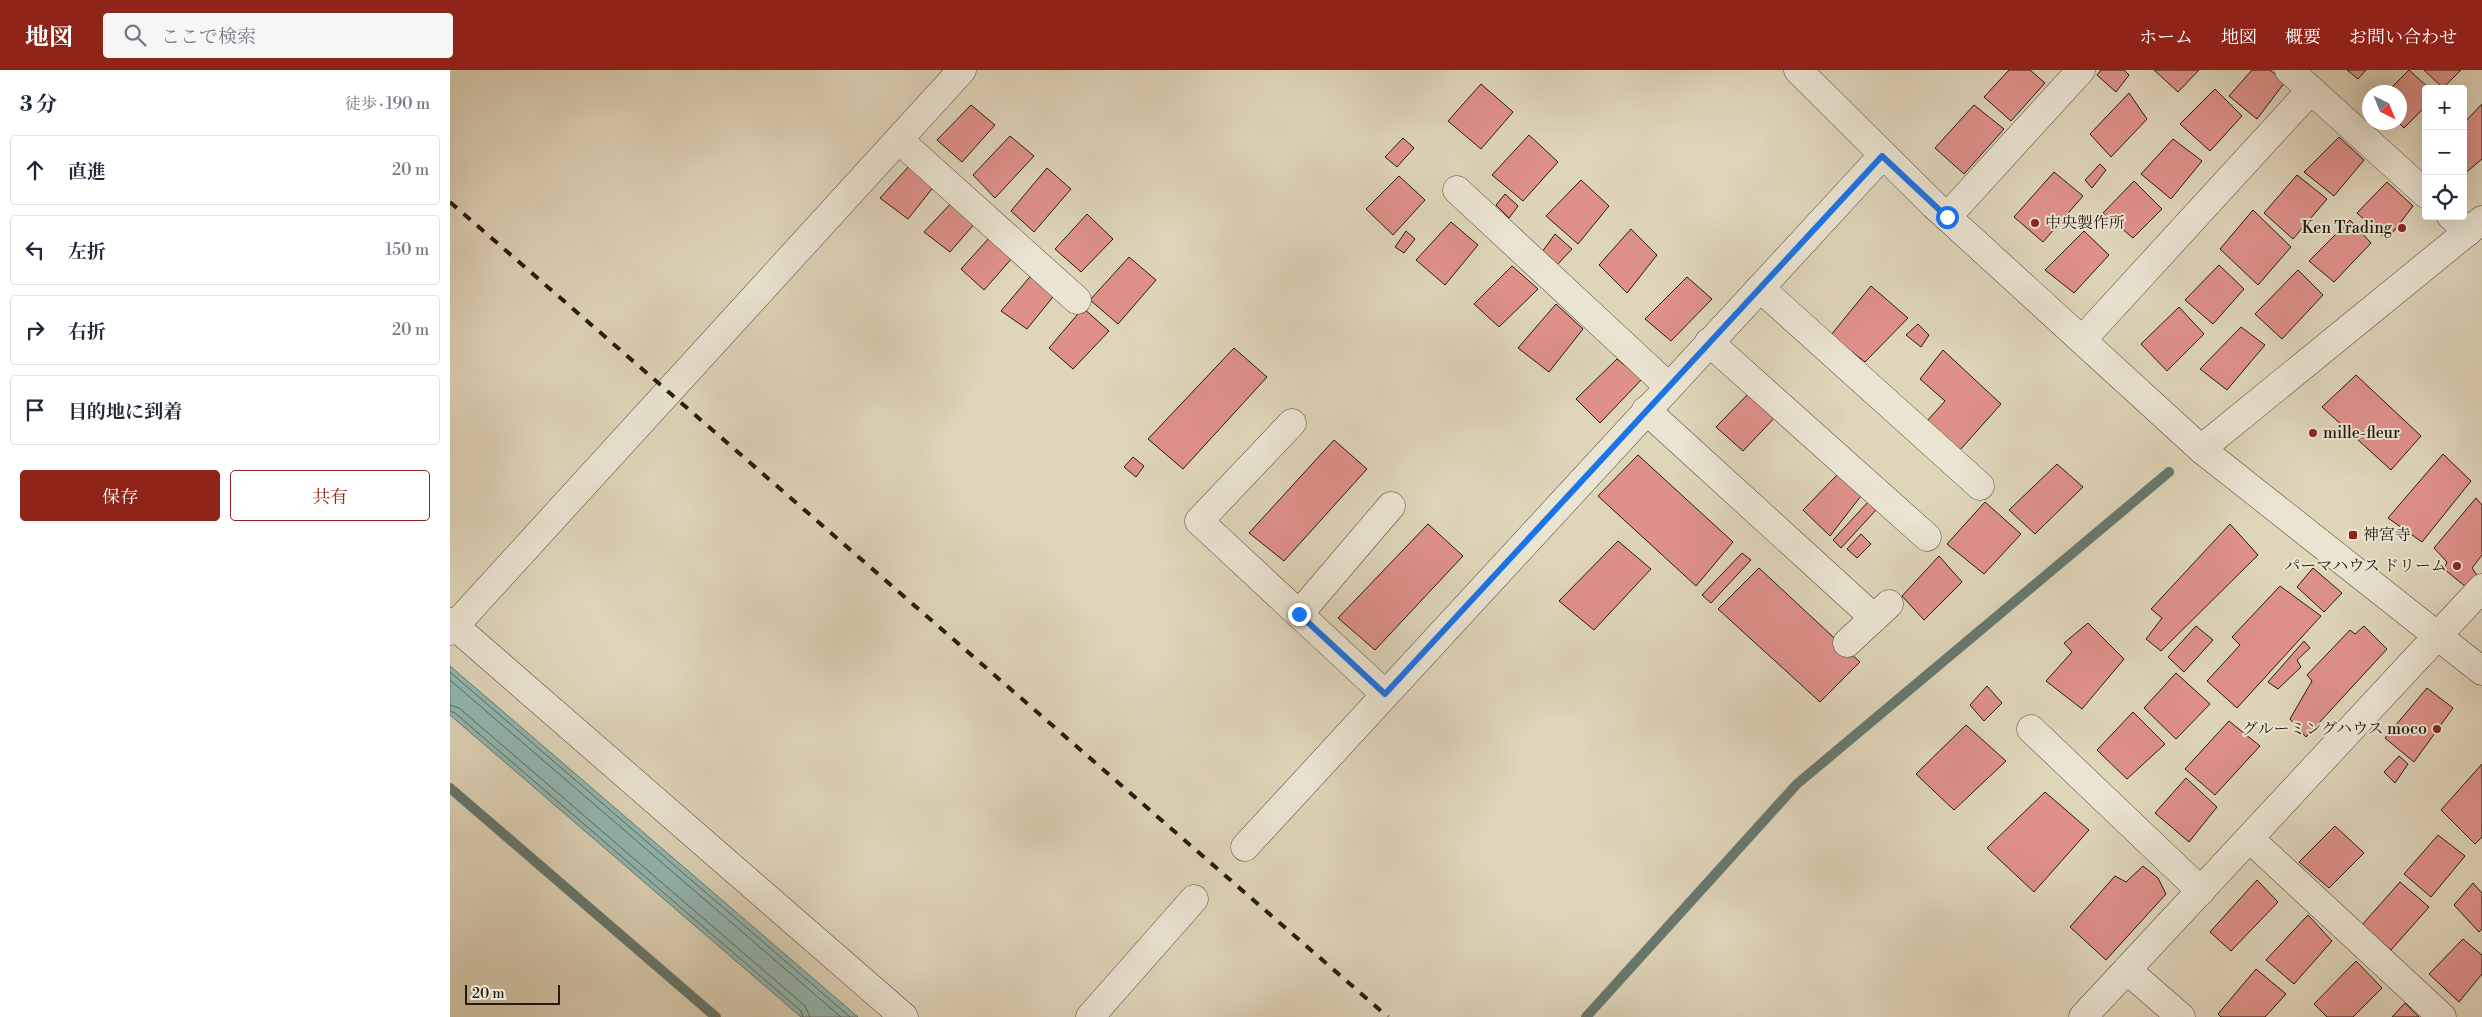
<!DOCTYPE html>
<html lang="ja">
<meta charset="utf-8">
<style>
body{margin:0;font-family:"Libre Bodoni","Noto Serif JP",serif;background:#f6f6f7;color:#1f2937}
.controls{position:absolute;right:15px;top:15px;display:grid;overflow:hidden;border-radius:5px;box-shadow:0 5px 20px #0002}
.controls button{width:45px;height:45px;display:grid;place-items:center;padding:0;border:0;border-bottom:1px solid #e0e1e3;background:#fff;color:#1f2937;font:25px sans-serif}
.compass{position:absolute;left:1912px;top:15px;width:45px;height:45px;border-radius:50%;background:#fff;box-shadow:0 5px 20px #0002;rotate:137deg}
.scale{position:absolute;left:15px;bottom:12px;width:95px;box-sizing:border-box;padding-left:5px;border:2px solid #261b0e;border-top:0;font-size:14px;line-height:18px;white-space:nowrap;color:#261b0e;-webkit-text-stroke:4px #eae4d2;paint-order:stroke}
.stop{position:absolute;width:15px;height:15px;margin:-11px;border:4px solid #1a73e8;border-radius:50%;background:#fff}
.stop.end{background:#1a73e8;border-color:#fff;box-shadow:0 1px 5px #0008}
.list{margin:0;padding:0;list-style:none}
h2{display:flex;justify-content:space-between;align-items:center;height:65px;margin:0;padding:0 20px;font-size:21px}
h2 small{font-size:16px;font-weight:400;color:#747a83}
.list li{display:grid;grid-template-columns:32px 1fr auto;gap:15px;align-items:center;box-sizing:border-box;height:70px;margin:0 10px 10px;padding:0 10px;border:1px solid #e0e1e3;border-radius:5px}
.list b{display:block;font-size:19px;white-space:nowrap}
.list em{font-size:16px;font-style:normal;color:#747a83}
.actions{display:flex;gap:10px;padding:15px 20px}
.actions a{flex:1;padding:11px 0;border:1px solid #8f2418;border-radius:5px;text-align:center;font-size:18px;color:#8f2418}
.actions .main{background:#8f2418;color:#fff}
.icon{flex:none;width:28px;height:28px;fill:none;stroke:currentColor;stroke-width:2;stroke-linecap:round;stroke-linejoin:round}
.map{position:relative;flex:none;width:2032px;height:947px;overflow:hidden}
header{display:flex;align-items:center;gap:30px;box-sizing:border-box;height:70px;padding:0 25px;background:#8f2418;color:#fff}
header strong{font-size:24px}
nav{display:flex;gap:28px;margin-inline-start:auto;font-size:18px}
.search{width:350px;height:45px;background:#f6f6f7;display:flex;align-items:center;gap:12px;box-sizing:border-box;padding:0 18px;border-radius:5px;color:#747a83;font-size:19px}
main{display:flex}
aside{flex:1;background:#fff}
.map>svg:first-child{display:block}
</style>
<header>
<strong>地図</strong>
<div class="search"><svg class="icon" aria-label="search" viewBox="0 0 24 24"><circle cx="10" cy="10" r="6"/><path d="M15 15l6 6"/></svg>ここで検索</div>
<nav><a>ホーム</a><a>地図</a><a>概要</a><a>お問い合わせ</a></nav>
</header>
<main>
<aside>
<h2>3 分<small>徒歩 · 190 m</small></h2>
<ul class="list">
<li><svg class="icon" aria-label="ahead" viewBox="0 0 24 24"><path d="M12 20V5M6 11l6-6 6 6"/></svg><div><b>直進</b></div><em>20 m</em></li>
<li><svg class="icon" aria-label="left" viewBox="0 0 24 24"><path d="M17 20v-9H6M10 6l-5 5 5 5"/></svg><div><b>左折</b></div><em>150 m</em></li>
<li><svg class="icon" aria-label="right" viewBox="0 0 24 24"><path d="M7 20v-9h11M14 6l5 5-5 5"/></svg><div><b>右折</b></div><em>20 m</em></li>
<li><svg class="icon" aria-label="arrive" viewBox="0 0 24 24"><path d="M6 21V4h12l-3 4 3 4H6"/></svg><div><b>目的地に到着</b></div></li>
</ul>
<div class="actions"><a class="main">保存</a><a>共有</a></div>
</aside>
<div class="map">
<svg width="2032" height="947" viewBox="0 0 2032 947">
<rect width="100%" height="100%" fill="#dfd5b9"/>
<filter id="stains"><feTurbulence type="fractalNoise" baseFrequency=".004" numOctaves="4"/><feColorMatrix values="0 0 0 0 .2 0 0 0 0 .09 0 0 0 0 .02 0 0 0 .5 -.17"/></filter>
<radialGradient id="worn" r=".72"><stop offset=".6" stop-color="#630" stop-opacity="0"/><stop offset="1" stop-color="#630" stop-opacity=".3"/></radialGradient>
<path fill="#93b8b2" stroke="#677970" d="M0,596L408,947H351L0,645Z"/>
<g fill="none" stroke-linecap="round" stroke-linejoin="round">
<g stroke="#5c6a60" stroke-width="1">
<path d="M0,602L400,947"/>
<path d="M0,610L391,947"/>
<path d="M0,635L9,638L355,936L360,947"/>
<path d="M0,641L5,643L351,941L353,947"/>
</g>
<g stroke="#677970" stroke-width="10">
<path d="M0,718L266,947"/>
<path d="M1136,947L1347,714L1719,402"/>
</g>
</g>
<g fill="#df9189" stroke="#261b0e">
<path d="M1559,0H1580L1595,13L1561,51L1534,27Z"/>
<path d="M1651,0H1674L1679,5L1666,22L1647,5Z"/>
<path d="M1704,0H1749L1728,22Z"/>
<path d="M1802,0H1820L1835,12L1807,49L1779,26Z"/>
<path d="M1897,0H1916L1908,9Z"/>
<path d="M1959,0L1980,19H1976V36L1954,58L1948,52L1950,22H1937Z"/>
<path d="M1974,0H2011L1993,18Z"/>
<path d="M1031,14L1063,42L1031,79L998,51Z"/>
<path d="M1765,19L1792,46L1760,81L1730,54Z"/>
<path d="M1679,23L1697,49L1661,87L1640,64Z"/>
<path d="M2032,34V89L2013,105V54Z"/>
<path d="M521,35L545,55L512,92L487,70Z"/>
<path d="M1524,35L1554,59L1514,104L1485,78Z"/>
<path d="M1079,65L1108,92L1073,131L1042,105Z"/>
<path d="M560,66L584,86L545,128L523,105Z"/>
<path d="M1889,67L1914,90L1884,126L1854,102Z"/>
<path d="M953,68L964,78L947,97L935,87Z"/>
<path d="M1723,69L1752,91L1721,129L1691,104Z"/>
<path d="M461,94L485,115L458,149L430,128Z"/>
<path d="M1650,94L1656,100L1642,118L1635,110Z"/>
<path d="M597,98L621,119L584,162L561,141Z"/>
<path d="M1604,102L1633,126L1593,172L1564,147Z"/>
<path d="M1847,105L1877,129L1843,169L1814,143Z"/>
<path d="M949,106L975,130L943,165L916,139Z"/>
<path d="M1131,110L1159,136L1128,174L1096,146Z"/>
<path d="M1684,111L1712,139L1683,168L1653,143Z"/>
<path d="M1937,112L1963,136L1937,170L1907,143Z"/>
<path d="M1055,124L1068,136L1059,148L1046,135Z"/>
<path d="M503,131L526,152L500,182L474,162Z"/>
<path d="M1803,140L1841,177L1808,215L1770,179Z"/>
<path d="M637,144L663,169L631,202L605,179Z"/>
<path d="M1900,150L1921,173L1884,212L1859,191Z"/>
<path d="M1001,152L1028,175L995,215L966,190Z"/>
<path d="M1181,159L1207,185L1177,223L1149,195Z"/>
<path d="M956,161L965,169L954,183L945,177Z"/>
<path d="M1634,161L1659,185L1624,223L1595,200Z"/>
<path d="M1105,164L1122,179L1107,195L1092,182Z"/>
<path d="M540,167L563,187L534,220L511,199Z"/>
<path d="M679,187L706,210L668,254L640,230Z"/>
<path d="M1769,195L1794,219L1763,254L1735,230Z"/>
<path d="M1062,196L1088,219L1049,257L1024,234Z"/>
<path d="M1848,200L1873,225L1832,269L1805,244Z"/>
<path d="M584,202L607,222L577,259L551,241Z"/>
<path d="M1237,207L1262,229L1221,271L1195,249Z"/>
<path d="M1421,216L1458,248L1415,292L1381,265Z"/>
<path d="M1106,234L1133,259L1099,302L1068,278Z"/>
<path d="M1729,237L1754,264L1717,301L1691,274Z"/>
<path d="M633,238L659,261L623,299L599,278Z"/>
<path d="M1468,254L1479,265L1471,277L1456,265Z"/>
<path d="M1791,257L1815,275L1777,320L1750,299Z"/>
<path d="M784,278L817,307L733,399L698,369Z"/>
<path d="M1493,280L1551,334L1510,380L1477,351L1495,331L1470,309Z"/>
<path d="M1167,289L1192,309L1150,353L1126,329Z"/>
<path d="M1906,305L1971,366L1941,400L1872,337Z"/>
<path d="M1301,321L1328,344L1293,381L1266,357Z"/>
<path d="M884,370L917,399L834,491L799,463Z"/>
<path d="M1993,384L2021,411L1972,472L1938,448Z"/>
<path d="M1188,385L1283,472L1246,516L1148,426Z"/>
<path d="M683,387L694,396L686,407L674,397Z"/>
<path d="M1607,394L1633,417L1585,464L1559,440Z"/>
<path d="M1388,404L1414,422L1380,466L1353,440Z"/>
<path d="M2026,428L2032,435V485L2022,498L2028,507L2016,517L1994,499L1997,492L1984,478Z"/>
<path d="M1418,432L1426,440L1391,478L1383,470Z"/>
<path d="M1535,432L1571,464L1534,504L1497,474Z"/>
<path d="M978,454L1013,486L925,580L888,548Z"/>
<path d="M1780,454L1808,485L1711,581L1696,569L1712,548L1701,539Z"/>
<path d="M1411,464L1421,474L1407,488L1397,479Z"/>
<path d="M1168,471L1201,499L1144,560L1109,531Z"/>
<path d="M1292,483L1301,490L1261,533L1252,525Z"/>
<path d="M1489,486L1512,512L1474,550L1452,526Z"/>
<path d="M1309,498L1410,592L1370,632L1268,539Z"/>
<path d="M1863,498L1892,523L1874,542L1847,517Z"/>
<path d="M1830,516L1871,546L1787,638L1757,611L1790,575L1782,567Z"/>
<path d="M1638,553L1674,589L1632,639L1596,611L1622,582L1614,573Z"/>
<path d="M1746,556L1763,570L1734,602L1718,587Z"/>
<path d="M1914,556L1937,579L1856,667L1840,649L1862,611L1857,605L1900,560L1905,564Z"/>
<path d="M1854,571L1860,578L1847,590L1851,597L1828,619L1818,612Z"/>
<path d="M1726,603L1760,634L1726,669L1694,638Z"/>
<path d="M1537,616L1552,633L1534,651L1520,635Z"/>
<path d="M1977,618L2003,638L1964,692L1935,668Z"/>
<path d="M1683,642L1715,674L1677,709L1647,680Z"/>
<path d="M1779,651L1810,676L1765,725L1735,699Z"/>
<path d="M1516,655L1556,691L1504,740L1466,704Z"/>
<path d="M1949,686L1958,694L1945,713L1934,702Z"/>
<path d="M2032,694V767L2025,774L1991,740Z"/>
<path d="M1736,708L1767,737L1739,772L1705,743Z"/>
<path d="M1595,722L1639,760L1584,822L1537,778Z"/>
<path d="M1885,756L1914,783L1879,818L1849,792Z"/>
<path d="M1988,765L2015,786L1981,827L1954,804Z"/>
<path d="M1693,796L1708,808L1716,824L1656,890L1620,857L1665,806L1676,812Z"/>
<path d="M1807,810L1828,832L1781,881L1760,862Z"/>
<path d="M1950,812L1979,837L1941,880L1911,856Z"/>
<path d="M2023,813L2032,823V859L2029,862L2004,835Z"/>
<path d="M1858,845L1882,871L1844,914L1816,890Z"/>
<path d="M2013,869L2032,885V904L2009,932L1979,904Z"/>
<path d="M1906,891L1932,918L1903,947H1877L1864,934Z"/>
<path d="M1806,899L1836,924L1815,947H1771L1768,944Z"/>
<path d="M1955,933L1969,947H1942Z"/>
</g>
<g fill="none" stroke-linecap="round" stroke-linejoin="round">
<defs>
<g id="minor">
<path d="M1348,0L1484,135L1751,379L2032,601"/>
<path d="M1839,0L1976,124"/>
<path d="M449,70L627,230"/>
<path d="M1007,120L1218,316"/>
<path d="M2001,146L2018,162"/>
<path d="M1497,147L1631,0"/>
<path d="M1310,218L1530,416"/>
<path d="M1632,270L1861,20"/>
<path d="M1259,272L1477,467"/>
<path d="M1196,340L1424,548"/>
<path d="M842,353L749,451L935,624"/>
<path d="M1751,379L2032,150"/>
<path d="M849,544L941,436"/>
<path d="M0,552L454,947"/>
<path d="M0,561L512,0"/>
<path d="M1397,573L1439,534"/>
<path d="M1581,659L1751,821"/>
<path d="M1800,769L1992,947"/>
<path d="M795,777L1432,86"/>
<path d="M1677,900L1731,947"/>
<path d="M640,947L744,829"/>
<path d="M1633,947L2032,518"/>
</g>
</defs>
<use href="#minor" stroke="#544a39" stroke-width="29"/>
<use href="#minor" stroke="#eae4d2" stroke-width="28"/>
<path stroke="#261b0e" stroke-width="4" stroke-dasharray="9 9" stroke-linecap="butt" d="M0,132L938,947"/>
</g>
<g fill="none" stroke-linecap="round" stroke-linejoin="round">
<path stroke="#1a73e8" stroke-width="6" d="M849,544L935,624L1432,86L1497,147"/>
</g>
<g fill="#8f2418" stroke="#eae4d2" stroke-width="2">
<circle cx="1585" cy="153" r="5"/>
<circle cx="1952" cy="158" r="5"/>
<circle cx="1863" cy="363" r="5"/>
<rect x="1898" y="460" width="10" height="10" rx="2.5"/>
<circle cx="2007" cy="496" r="5"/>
<circle cx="1987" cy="659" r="5"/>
</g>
<g text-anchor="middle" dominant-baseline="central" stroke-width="4" stroke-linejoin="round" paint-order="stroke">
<g font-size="16" fill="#261b0e" stroke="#eae4d2" text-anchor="start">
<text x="1595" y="153">中央製作所</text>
<text x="1942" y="158" text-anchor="end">Ken Trading</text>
<text x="1873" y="363">mille-fleur</text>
<text x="1913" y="465">神宮寺</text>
<text x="1997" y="496" text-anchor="end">パーマハウス ドリーム</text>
<text x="1977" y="659" text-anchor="end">グルーミングハウス moco</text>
</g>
</g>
<rect width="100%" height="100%" filter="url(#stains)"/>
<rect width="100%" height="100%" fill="url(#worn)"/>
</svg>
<div class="controls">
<button>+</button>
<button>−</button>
<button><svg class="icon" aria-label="locate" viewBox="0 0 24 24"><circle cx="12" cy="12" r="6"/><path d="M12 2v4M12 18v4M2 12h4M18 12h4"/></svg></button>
</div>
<svg class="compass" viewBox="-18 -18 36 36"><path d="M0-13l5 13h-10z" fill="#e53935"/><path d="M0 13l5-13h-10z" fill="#747a83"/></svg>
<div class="scale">20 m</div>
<div class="stop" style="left:1497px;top:147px"></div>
<div class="stop end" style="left:849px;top:544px"></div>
</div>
</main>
